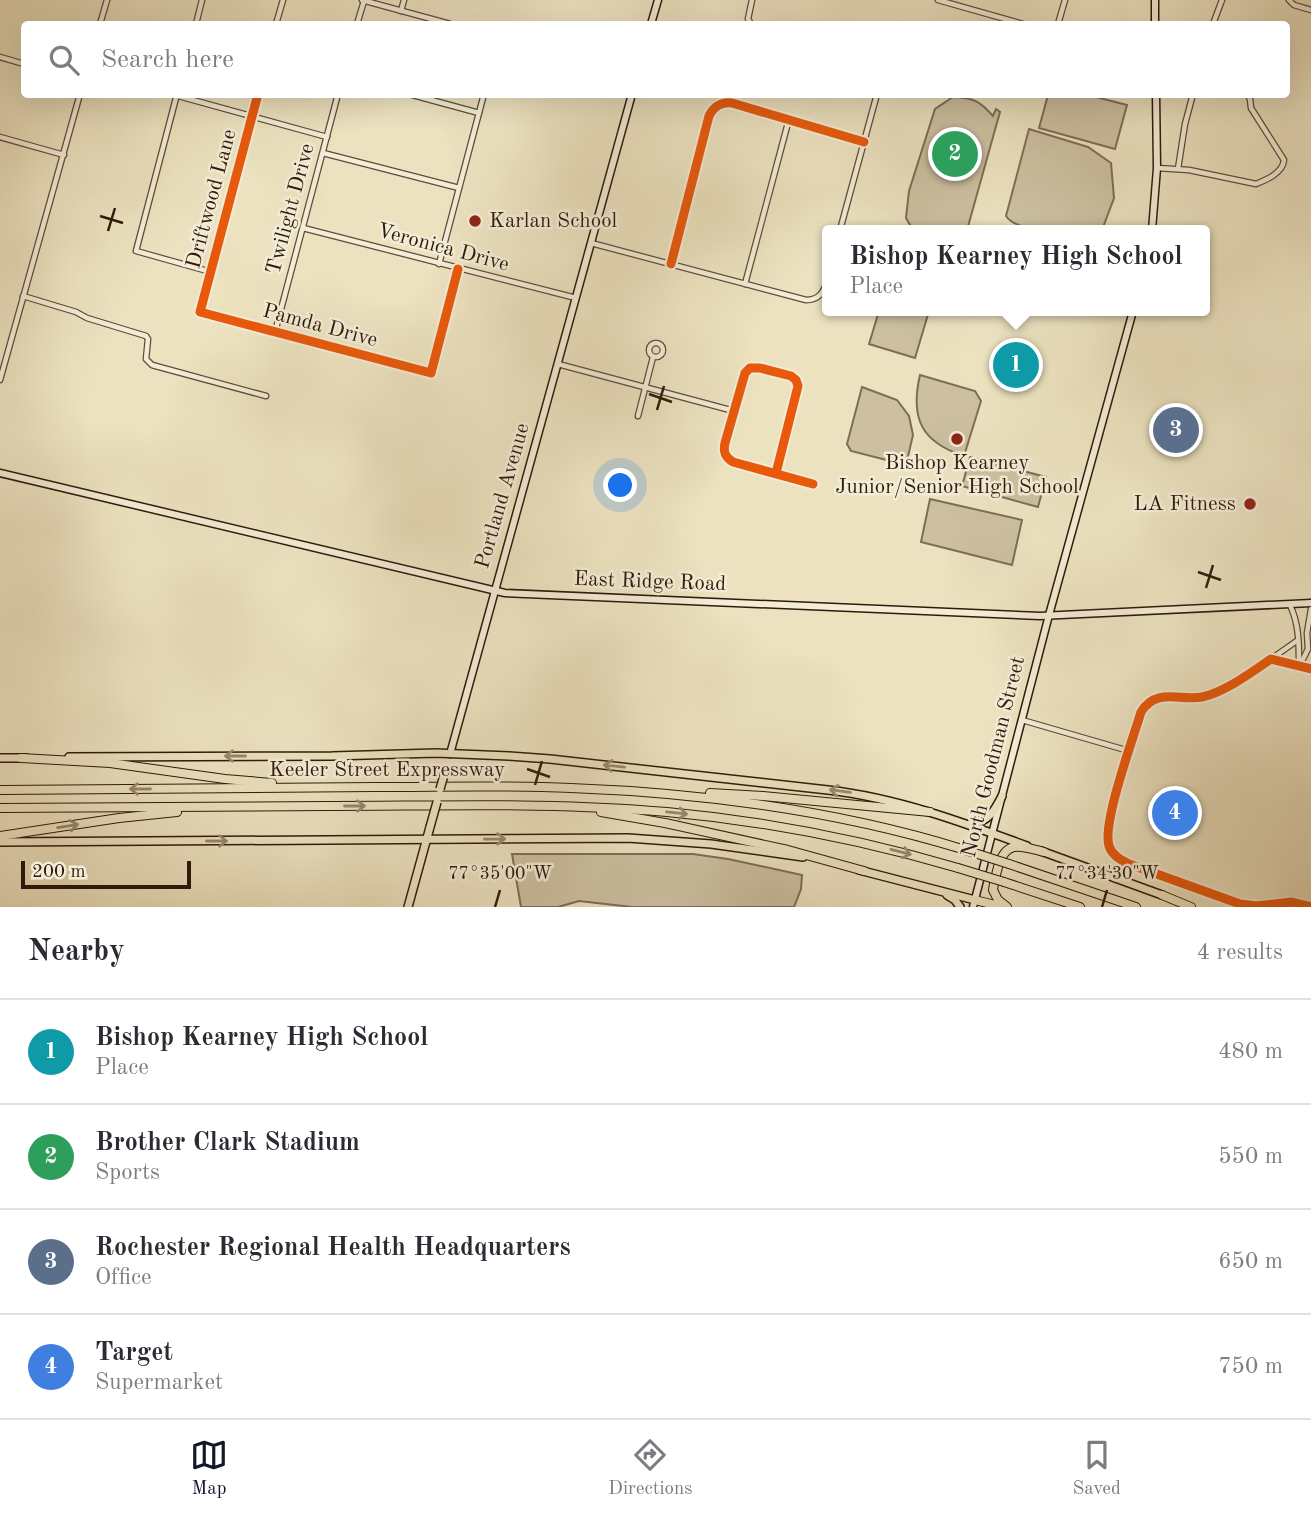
<!DOCTYPE html>
<meta charset="utf-8">
<style>
body{margin:0;font-family:"Old Standard TT",serif;background:#f2f2f3;color:#2b2b33}
.scale{position:absolute;left:21px;bottom:18px;width:170px;box-sizing:border-box;padding-left:7px;border:4px solid #301a0a;border-top:0;font-size:19px;line-height:24px;white-space:nowrap;color:#301a0a;-webkit-text-stroke:5px #f3ecd6;paint-order:stroke}
.you{position:absolute;left:621px;top:486px;width:24px;height:24px;margin:-18px;border:5px solid #fff;border-radius:50%;background:#1a73e8;box-shadow:0 0 0 10px #1a73e833}
.badge{display:grid;place-items:center;width:46px;height:46px;border-radius:50%;background:#111827;color:#fff;font-size:23px;font-weight:700}
.pin{position:absolute;translate:-50% -50%;border:4px solid #fff;box-shadow:0 2px 7px #0006}
.popup{position:absolute;left:822px;top:225px;width:388px;height:91px;box-sizing:border-box;display:grid;place-content:center;border-radius:7px;background:#fff;filter:drop-shadow(0 2px 5px #0005);font-size:23px;white-space:nowrap;color:#7c7c81}
.popup b{font-size:26px;color:#2b2b33}
.popup::after{content:'';position:absolute;left:50%;top:100%;margin-left:-14px;border:14px solid transparent;border-top-color:#fff}
.list{margin:0;padding:0;list-style:none}
h2{display:flex;justify-content:space-between;align-items:center;height:91px;margin:0;padding:0 28px;font-size:30px}
h2 small{font-size:23px;font-weight:400;color:#7c7c81}
.list li{display:grid;grid-template-columns:46px 1fr auto;gap:21px;align-items:center;box-sizing:border-box;height:105px;padding:0 28px;border-top:2px solid #e1e1e2}
.list b{display:block;font-size:26px;white-space:nowrap}
.list p{margin:0;font-size:23px;white-space:nowrap;color:#7c7c81}
.list em{font-size:23px;font-style:normal;color:#7c7c81}
.icon{flex:none;width:38px;height:38px;fill:none;stroke:currentColor;stroke-width:2;stroke-linecap:round;stroke-linejoin:round}
.map{position:relative;flex:none;width:1311px;height:907px;overflow:hidden}
.search{position:absolute;background:#fff;box-shadow:0 7px 28px #0002;left:21px;right:21px;top:21px;height:77px;display:flex;align-items:center;gap:18px;box-sizing:border-box;padding:0 24px;border-radius:7px;color:#7c7c81;font-size:26px}
.sheet{height:511px;background:#fff}
nav{display:flex;justify-content:space-around;align-items:center;box-sizing:border-box;height:98px;border-top:2px solid #e1e1e2;background:#fff;font-size:19px;color:#7c7c81}
nav a{display:grid;justify-items:center;gap:4px}
nav .on{color:#111827}
.map>svg:first-child{display:block}
</style>
<div class="map">
<svg width="1311" height="907" viewBox="0 0 1311 907">
<rect width="100%" height="100%" fill="#ece2c0"/>
<filter id="stains"><feTurbulence type="fractalNoise" baseFrequency=".00286" numOctaves="4"/><feColorMatrix values="0 0 0 0 .2 0 0 0 0 .09 0 0 0 0 .02 0 0 0 .5 -.17"/></filter>
<radialGradient id="worn" r=".72"><stop offset=".6" stop-color="#630" stop-opacity="0"/><stop offset="1" stop-color="#630" stop-opacity=".3"/></radialGradient>
<g fill="#ccc0a1" stroke="#7e6d56" stroke-width="2">
<path d="M1048,95H1088L1127,105L1115,149L1039,128Z"/>
<path d="M953,97C973,98 979,100 993,116L996,109L1000,112L967,230H913L906,218L909,191L935,109Z"/>
<path d="M1029,129L1088,147L1111,163L1114,198L1102,230C1080,230 1019,236 1006,216Z"/>
<path d="M879,311H929L915,358L869,344Z"/>
<path d="M920,375L975,391L981,401L964,456C921,442 910,418 920,375Z"/>
<path d="M862,387L897,400L909,416L913,435L906,465L851,451L847,444Z"/>
<path d="M970,457L1046,477L1038,507L962,486Z"/>
<path d="M930,499L1022,520L1012,565L921,542Z"/>
<path d="M512,854H693L728,859L802,875L801,889L794,907H632L579,901L558,907H521Z"/>
</g>
<g fill="none" stroke-linecap="round" stroke-linejoin="round">
<defs>
<g id="street">
<path d="M362,0L450,24"/>
<path d="M938,0L1023,24"/>
<path d="M1289,0L1294,5L1311,10"/>
<path d="M401,11L404,0"/>
<path d="M100,24L107,0"/>
<path d="M196,24L202,0"/>
<path d="M276,24L283,0"/>
<path d="M357,24L364,1"/>
<path d="M751,24L748,19L752,0"/>
<path d="M1058,24L1065,0"/>
<path d="M1213,24L1222,0"/>
<path d="M0,57L24,64"/>
<path d="M171,94L327,137"/>
<path d="M177,94L136,251L211,272"/>
<path d="M258,94L200,312L431,373L458,269"/>
<path d="M409,94L479,113"/>
<path d="M0,137L64,155"/>
<path d="M323,153L459,188"/>
<path d="M1157,168L1189,170L1256,184C1266,180 1283,173 1284,160L1251,108L1250,99L1247,94"/>
<path d="M1178,169L1185,124L1193,94"/>
<path d="M303,228L576,298"/>
<path d="M840,230L877,94"/>
<path d="M591,243L806,300C819,300 824,292 827,281"/>
<path d="M439,264L484,94"/>
<path d="M671,264L709,116C714,106 721,102 732,103L864,142"/>
<path d="M745,284L789,119"/>
<path d="M23,296L76,312L87,318L146,336L148,339L146,359L152,365L266,396"/>
<path d="M275,332L338,94"/>
<circle cx="656" cy="350" r="7"/>
<path d="M558,364L734,411"/>
<path d="M0,380L80,94"/>
<path d="M638,416L653,357"/>
<path d="M776,473L798,386L796,380L791,376L760,368H750L745,373L725,443C723,452 725,457 733,462L813,484"/>
<path d="M1290,605C1299,624 1299,644 1299,665"/>
<path d="M1271,659L1298,640"/>
<path d="M1300,665L1308,649L1307,633L1311,609"/>
<path d="M1022,720L1129,751"/>
<path d="M1311,907L1292,902L1256,906L1240,904L1129,864C1120,860 1112,855 1109,846C1102,823 1133,739 1141,712C1156,687 1180,701 1202,697C1225,692 1252,672 1271,659L1311,669"/>
</g>
<g id="secondary">
<path d="M1155,0V24"/>
<path d="M651,24L658,0"/>
<path d="M1152,230L1157,168L1156,94"/>
<path d="M0,473L505,593L1040,616L1311,603"/>
<path d="M450,754L632,94"/>
<path d="M973,907L1049,615L1133,311"/>
</g>
<g id="primary">
<path d="M69,757L332,756L436,753L509,756L550,759L828,790C897,798 962,822 1027,846"/>
<path d="M0,758H26"/>
<path d="M971,823C988,823 995,810 1002,796"/>
<path d="M0,842L628,838L711,844L803,857"/>
<path d="M1041,851L1162,895"/>
<path d="M859,870L975,900"/>
<path d="M947,895L955,900L960,907"/>
<path d="M408,907L430,827"/>
</g>
<g id="highway">
<path d="M21,758L110,763L225,779L272,783"/>
<path d="M0,790C125,789 250,788 375,787C441,787 506,785 571,788C702,793 836,810 962,849"/>
<path d="M710,793L763,796L930,812"/>
<path d="M0,808C109,807 219,807 328,806C441,806 555,802 667,812C766,821 863,840 958,868"/>
<path d="M601,812L665,823L788,850L864,871"/>
<path d="M0,836L119,818L177,812"/>
<path d="M1009,864L1136,907"/>
<path d="M1004,882L1080,907"/>
<path d="M1162,895L1191,907"/>
<path d="M975,900L1003,907"/>
<path d="M1007,907L998,900L993,890C994,882 996,875 998,867C1006,839 1021,846 1044,852"/>
</g>
</defs>
<use href="#street" stroke="#5f4c38" stroke-width="7"/>
<use href="#secondary" stroke="#301a0a" stroke-width="9"/>
<use href="#primary" stroke="#301a0a" stroke-width="10"/>
<use href="#highway" stroke="#301a0a" stroke-width="10"/>
<use href="#street" stroke="#f3ecd6" stroke-width="4.5"/>
<use href="#secondary" stroke="#f3ecd6" stroke-width="6"/>
<use href="#primary" stroke="#ece2c0" stroke-width="7"/>
<use href="#highway" stroke="#ece2c0" stroke-width="8"/>
<defs>
<g id="primary-bridge">
<path d="M440,789L446,768"/>
<path d="M430,827L437,802"/>
</g>
<g id="highway-bridge">
<path d="M962,849L1009,864"/>
<path d="M958,868L1004,882"/>
</g>
</defs>
<use href="#primary-bridge" stroke="#301a0a" stroke-width="10" stroke-linecap="butt"/>
<use href="#highway-bridge" stroke="#301a0a" stroke-width="10" stroke-linecap="butt"/>
<use href="#primary-bridge" stroke="#ece2c0" stroke-width="7"/>
<use href="#highway-bridge" stroke="#ece2c0" stroke-width="8"/>
<defs>
<g id="cycleway">
<path d="M258,94L200,312L431,373L458,269"/>
<path d="M671,264L709,116C714,106 721,102 732,103L864,142"/>
<path d="M776,473L798,386L796,380L791,376L760,368H750L745,373L725,443C723,452 725,457 733,462L813,484"/>
<path d="M1311,907L1292,902L1256,906L1240,904L1129,864C1120,860 1112,855 1109,846C1102,823 1133,739 1141,712C1156,687 1180,701 1202,697C1225,692 1252,672 1271,659L1311,669"/>
</g>
</defs>
<use href="#cycleway" stroke="#f3ecd6" stroke-width="13"/>
<use href="#cycleway" stroke="#e8590c" stroke-width="9"/>
</g>
<defs><path id="oneway-shaft" d="M-6 0H5M1.5-3L5.5 0L1.5 3" fill="none" stroke-width="1.6" stroke-linecap="round" stroke-linejoin="round" transform="scale(1.75)"/></defs>
<g stroke="#97886e">
<use href="#oneway-shaft" transform="translate(235 756) rotate(180)"/>
<use href="#oneway-shaft" transform="translate(614 766) rotate(-174)"/>
<use href="#oneway-shaft" transform="translate(140 789) rotate(180)"/>
<use href="#oneway-shaft" transform="translate(840 791) rotate(-173)"/>
<use href="#oneway-shaft" transform="translate(355 806)"/>
<use href="#oneway-shaft" transform="translate(677 813) rotate(6)"/>
<use href="#oneway-shaft" transform="translate(68 826) rotate(-9)"/>
<use href="#oneway-shaft" transform="translate(495 839) rotate(-1)"/>
<use href="#oneway-shaft" transform="translate(217 841)"/>
<use href="#oneway-shaft" transform="translate(901 852) rotate(14)"/>
</g>
<path fill="none" stroke="#301a0a" stroke-width="2.5" d="M100,216L123,223M108,231L115,208M649,394L672,402M657,410L664,386M1198,572L1221,580M1206,588L1213,565M527,769L550,777M535,785L542,761M495,907L500,890M1102,907L1107,890"/>
<g fill="#8f2418" stroke="#f3ecd6" stroke-width="2.5">
<circle cx="475" cy="221" r="7"/>
<circle cx="957" cy="439" r="7"/>
<circle cx="1250" cy="504" r="7"/>
</g>
<g text-anchor="middle" dominant-baseline="central" stroke-width="5" stroke-linejoin="round" paint-order="stroke">
<g font-size="21" fill="#301a0a" stroke="#f3ecd6">
<text transform="translate(212 199) rotate(-75)">Driftwood Lane</text>
<text transform="translate(291 209) rotate(-75)">Twilight Drive</text>
<text transform="translate(443 248) rotate(15)">Veronica Drive</text>
<text transform="translate(320 326) rotate(15)">Pamda Drive</text>
<text transform="translate(503 496) rotate(-74)">Portland Avenue</text>
<text transform="translate(650 582) rotate(2)">East Ridge Road</text>
<text transform="translate(994 757) rotate(-76)">North Goodman Street</text>
<text x="387" y="770">Keeler Street Expressway</text>
</g>
<g font-size="21" fill="#301a0a" stroke="#f3ecd6" text-anchor="start">
<text x="489" y="221">Karlan School</text>
<text x="957" y="463" text-anchor="middle">Bishop Kearney<tspan x="957" dy="24">Junior/Senior High School</tspan></text>
<text x="1236" y="504" text-anchor="end">LA Fitness</text>
</g>
</g>
<g font-size="18" text-anchor="middle" fill="#301a0a" stroke="#f3ecd6" stroke-width="5" stroke-linejoin="round" paint-order="stroke">
<text x="500" y="879">77°35'00"W</text>
<text x="1107" y="879">77°34'30"W</text>
</g>
<rect width="100%" height="100%" filter="url(#stains)"/>
<rect width="100%" height="100%" fill="url(#worn)"/>
</svg>
<div class="scale">200 m</div>
<div class="you"></div>
<div class="pin badge" style="left:1016px;top:365px;background:#0f9aa8">1</div>
<div class="popup"><b>Bishop Kearney High School</b>Place</div>
<div class="pin badge" style="left:955px;top:154px;background:#2e9e5b">2</div>
<div class="pin badge" style="left:1176px;top:430px;background:#5c6f8a">3</div>
<div class="pin badge" style="left:1175px;top:813px;background:#3f7fe0">4</div>
<div class="search"><svg class="icon" aria-label="search" viewBox="0 0 24 24"><circle cx="10" cy="10" r="6"/><path d="M15 15l6 6"/></svg>Search here</div>
</div>
<section class="sheet">
<h2>Nearby<small>4 results</small></h2>
<ul class="list">
<li><span class="badge" style="background:#0f9aa8">1</span><div><b>Bishop Kearney High School</b><p>Place</p></div><em>480 m</em></li>
<li><span class="badge" style="background:#2e9e5b">2</span><div><b>Brother Clark Stadium</b><p>Sports</p></div><em>550 m</em></li>
<li><span class="badge" style="background:#5c6f8a">3</span><div><b>Rochester Regional Health Headquarters</b><p>Office</p></div><em>650 m</em></li>
<li><span class="badge" style="background:#3f7fe0">4</span><div><b>Target</b><p>Supermarket</p></div><em>750 m</em></li>
</ul>
</section>
<nav>
<a class="on"><svg class="icon" aria-label="map" viewBox="0 0 24 24"><path d="M3 6l6-2 6 2 6-2v14l-6 2-6-2-6 2zM9 4v14M15 6v14"/></svg>Map</a>
<a><svg class="icon" aria-label="directions" viewBox="0 0 24 24"><path d="M12 3l9 9-9 9-9-9zM9 14v-3h6M13 9l2 2-2 2"/></svg>Directions</a>
<a><svg class="icon" aria-label="saved" viewBox="0 0 24 24"><path d="M7 4h10v16l-5-4-5 4z"/></svg>Saved</a>
</nav>
